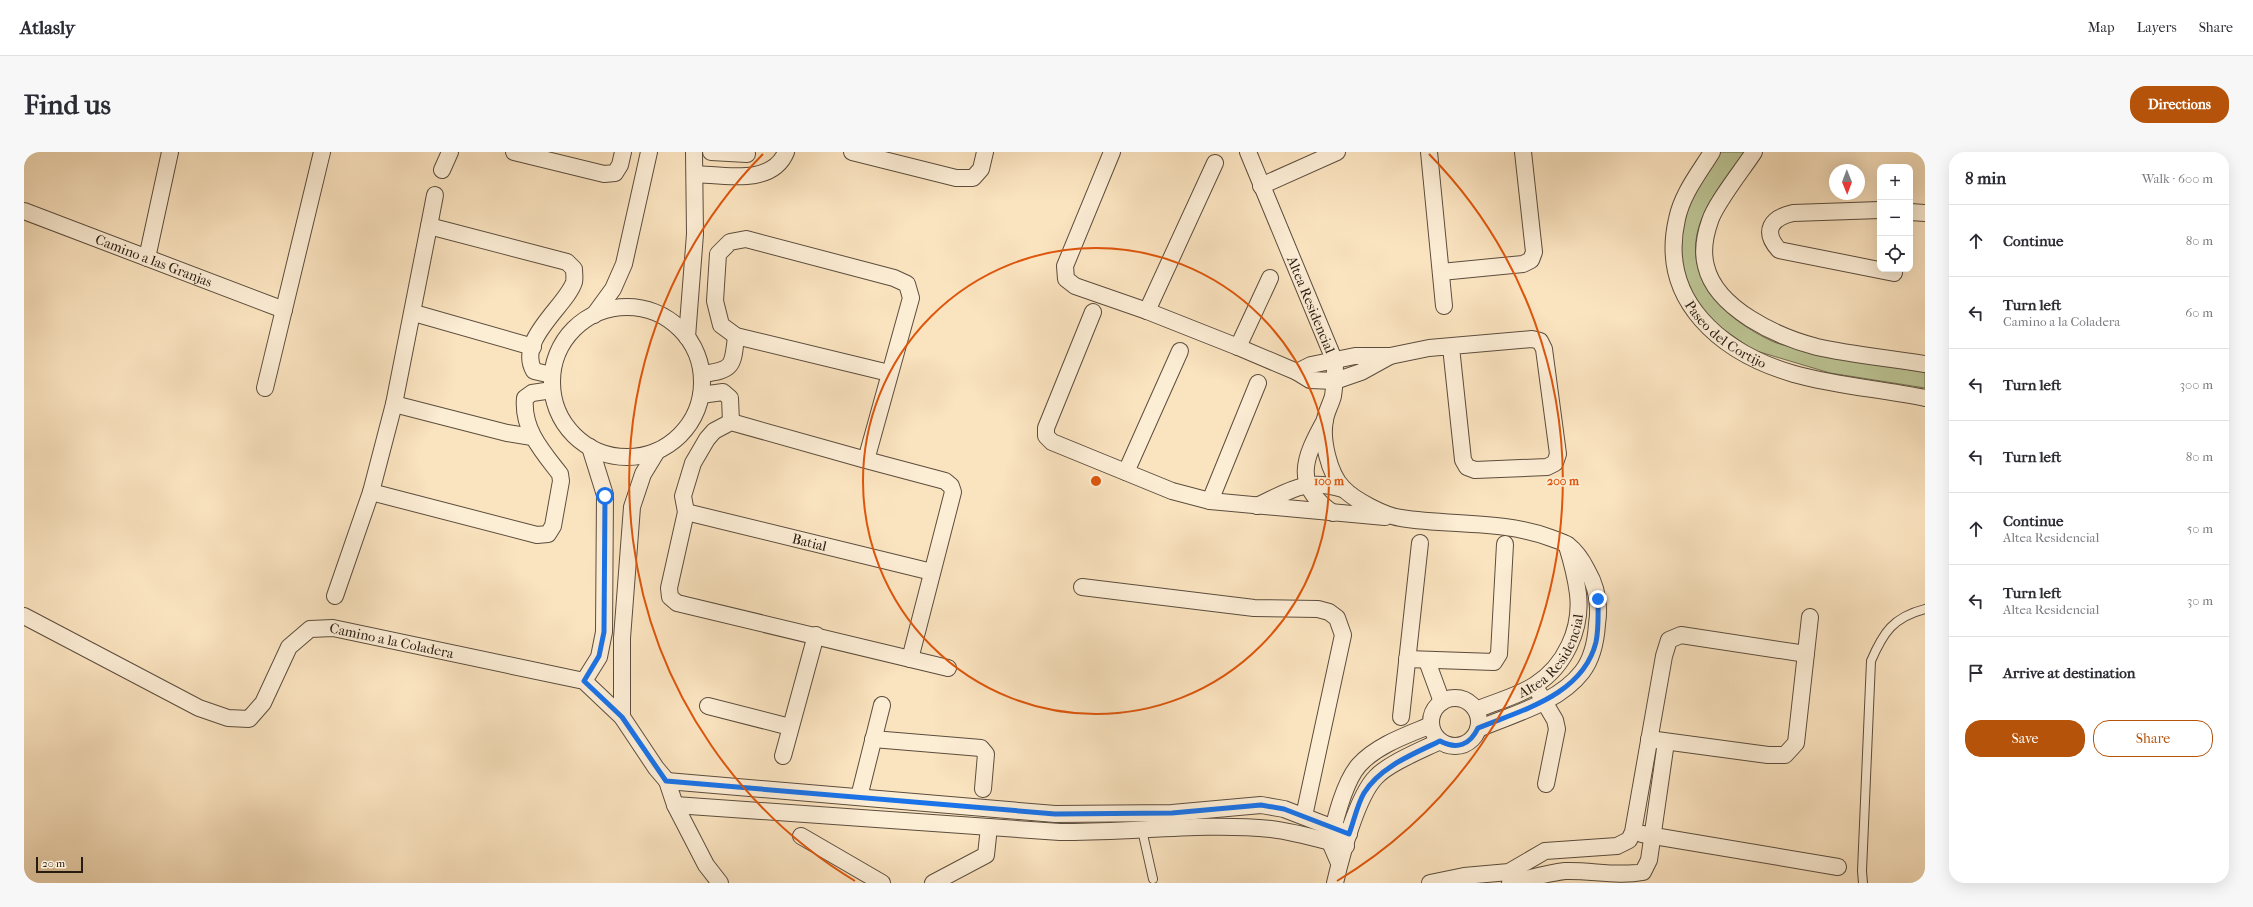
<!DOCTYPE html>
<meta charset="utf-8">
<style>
body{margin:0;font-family:"IM FELL French Canon",serif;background:#f7f7f7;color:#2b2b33}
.controls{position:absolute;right:12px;top:12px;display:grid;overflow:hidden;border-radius:8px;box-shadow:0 4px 16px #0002}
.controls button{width:36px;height:36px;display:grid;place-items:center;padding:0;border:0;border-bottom:1px solid #e1e1e2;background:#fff;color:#2b2b33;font:20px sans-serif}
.compass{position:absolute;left:1805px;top:12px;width:36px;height:36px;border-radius:50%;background:#fff;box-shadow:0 4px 16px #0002;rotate:179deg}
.scale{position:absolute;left:12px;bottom:10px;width:47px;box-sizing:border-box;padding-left:4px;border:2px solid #281b12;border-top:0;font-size:11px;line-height:14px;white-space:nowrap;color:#281b12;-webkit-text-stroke:3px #fcedd5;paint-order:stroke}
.stop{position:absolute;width:12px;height:12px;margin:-9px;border:3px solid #1a73e8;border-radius:50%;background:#fff}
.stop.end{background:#1a73e8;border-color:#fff;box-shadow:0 1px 4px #0008}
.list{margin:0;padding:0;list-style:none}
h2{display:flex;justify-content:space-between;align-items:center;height:52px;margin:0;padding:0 16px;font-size:17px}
h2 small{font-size:13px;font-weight:400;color:#7c7c81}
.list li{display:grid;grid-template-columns:26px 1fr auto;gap:12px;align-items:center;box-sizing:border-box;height:72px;padding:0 16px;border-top:1px solid #e1e1e2}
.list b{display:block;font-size:15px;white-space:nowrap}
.list p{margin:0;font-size:13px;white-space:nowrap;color:#7c7c81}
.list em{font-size:13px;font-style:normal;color:#7c7c81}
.actions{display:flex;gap:8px;padding:12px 16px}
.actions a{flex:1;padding:9px 0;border:1px solid #b45309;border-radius:16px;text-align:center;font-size:14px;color:#b45309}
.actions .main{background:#b45309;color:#fff}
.icon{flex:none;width:22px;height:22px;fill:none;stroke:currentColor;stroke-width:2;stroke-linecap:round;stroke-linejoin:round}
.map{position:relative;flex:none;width:1901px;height:731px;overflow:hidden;border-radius:16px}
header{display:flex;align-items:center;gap:24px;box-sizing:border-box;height:56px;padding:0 20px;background:#fff;border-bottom:1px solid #e1e1e2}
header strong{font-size:19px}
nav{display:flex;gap:22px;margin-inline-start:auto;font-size:14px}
.intro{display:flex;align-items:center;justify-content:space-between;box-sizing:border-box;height:96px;padding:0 24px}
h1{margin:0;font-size:28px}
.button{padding:10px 18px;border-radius:16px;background:#b45309;color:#fff;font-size:14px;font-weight:700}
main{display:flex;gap:24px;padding:0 24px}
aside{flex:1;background:#fff;border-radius:16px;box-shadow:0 4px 16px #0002}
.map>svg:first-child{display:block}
</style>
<header>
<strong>Atlasly</strong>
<nav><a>Map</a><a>Layers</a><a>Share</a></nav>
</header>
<div class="intro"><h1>Find us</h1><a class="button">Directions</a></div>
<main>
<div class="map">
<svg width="1901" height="731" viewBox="0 0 1901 731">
<rect width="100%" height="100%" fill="#fae3bf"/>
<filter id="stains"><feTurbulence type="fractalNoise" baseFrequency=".005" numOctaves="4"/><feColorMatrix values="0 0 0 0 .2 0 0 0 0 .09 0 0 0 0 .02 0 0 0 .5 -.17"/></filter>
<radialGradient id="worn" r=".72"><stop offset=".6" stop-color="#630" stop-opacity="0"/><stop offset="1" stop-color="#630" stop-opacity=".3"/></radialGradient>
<path fill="#bcc494" stroke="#727053" d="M1694,0H1720C1706,21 1687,43 1678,66C1654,124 1701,168 1750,190C1760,194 1772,196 1782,198C1821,209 1861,214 1901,220V236L1806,221L1729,198L1682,165L1661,129L1654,99L1659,64Z"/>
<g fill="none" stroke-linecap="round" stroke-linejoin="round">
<defs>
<g id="lane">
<path d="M1118,678L1129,727"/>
<path d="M1839,731L1838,719L1847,509C1859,481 1869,465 1901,457"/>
</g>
<g id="street">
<path d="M490,0L580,22L591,21L596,13L599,0"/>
<path d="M687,0L723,2"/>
<path d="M828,0L932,26H949L957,17L961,0"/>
<path d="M1088,0L1041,114L1042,127L1051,134L1123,159L1214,195L1273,220L1286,228L1311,229L1337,220L1366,204"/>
<path id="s1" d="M1224,0L1311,210C1311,221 1311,232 1309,244C1307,252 1302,260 1301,268C1297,287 1305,322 1319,336C1330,348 1361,364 1377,366C1427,374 1479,368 1527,386C1532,388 1539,390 1544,393C1553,400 1558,408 1563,418C1573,435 1576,453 1573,472C1572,488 1568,507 1558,520C1534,551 1489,562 1454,577"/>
<path d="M1405,0L1420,154"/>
<path id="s2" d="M1688,0C1675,21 1658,42 1653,67C1634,149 1698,201 1770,222C1813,234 1857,237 1901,246"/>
<path d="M1730,0C1719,17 1691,52 1686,69C1681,83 1678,99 1682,114C1692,157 1754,185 1793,195C1828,203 1865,206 1901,212"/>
<path d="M418,18L426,0"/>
<path d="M671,22C700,23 748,34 762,0"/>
<path d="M1237,34L1313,0"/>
<path d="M1856,58L1769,61C1747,66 1738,79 1755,98L1870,121"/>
<path id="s3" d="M0,59L260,158"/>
<path d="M1886,60L1901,61"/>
<path d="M405,74L411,43"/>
<path d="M123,106L146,0"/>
<path d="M1417,120L1499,112L1507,108L1510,100L1499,0"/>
<circle cx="603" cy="230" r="75"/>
<path d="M1123,159L1191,11"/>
<path d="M1069,160L1022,276V284L1028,290L1148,339L1186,349L1361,365"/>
<path d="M390,161L509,195"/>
<path d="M570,163L589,137L600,112L625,0"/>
<path d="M663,185L671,82L670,0"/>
<path d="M1214,195L1246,126"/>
<path d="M1273,220L1287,213L1331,204H1366L1405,196L1508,187L1516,189L1520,197L1534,302L1531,311L1523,315L1451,318L1443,315L1439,308L1427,195"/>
<path d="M865,221L712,184L697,173L691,149L694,102L706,90L722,87L870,126L883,132L887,146L842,308L707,270L690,279L683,287L669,311L659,344L662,360L645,436L646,445L653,451L924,516"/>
<path d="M678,222C709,218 709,215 712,184"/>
<path d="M241,236L298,0"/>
<path d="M677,243L699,240L706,246L707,270"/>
<path d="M370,252L483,281L508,285"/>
<path d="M1301,268C1280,306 1268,333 1309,361"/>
<path d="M842,308L921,329L927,334L929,340L886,507"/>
<path d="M1102,320L1156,199"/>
<path d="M347,340L513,383L524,382L529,374L537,329L536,322C518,299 498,277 501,246L508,241L528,238"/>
<path d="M1186,349L1234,231"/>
<path d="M1233,354C1267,338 1281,326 1319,337"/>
<path id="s4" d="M662,360L908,420"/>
<path d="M1058,435L1230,456L1294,457L1305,460L1313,466L1319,483L1280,664"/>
<path d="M311,444L347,340L370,252L405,74L543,110L550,117C550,121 551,126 550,130C543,153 492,188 510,219L528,223"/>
<path id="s5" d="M0,464L175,556L204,566L225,567L239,551L265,495L286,477L309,476L560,529L598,565L632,616L643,629L651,653L682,713L696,731"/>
<path d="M1383,507L1470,510L1475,502L1481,392"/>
<path d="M1403,509L1418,550"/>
<path d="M560,529L575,505L580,480L581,343L566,295"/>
<path d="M1515,541L1531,568L1533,577L1522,632"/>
<circle cx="1431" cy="570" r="24"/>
<path d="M684,554L766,575"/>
<path id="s6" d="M1452,558C1471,550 1494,544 1511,533C1541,514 1558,477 1554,442C1552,426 1548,410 1543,394"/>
<path d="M598,565V486L608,355L619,322L633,299"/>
<path d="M1377,565L1396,391"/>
<path d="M849,587L957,596L962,602L959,637"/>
<path d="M1625,587L1744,603H1761L1772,591L1786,465"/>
<path d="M759,604L792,483"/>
<path d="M643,629L1031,662L1148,661L1237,653L1260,657L1325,682"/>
<path d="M835,645L858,553"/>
<path d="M651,653L1036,680C1106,681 1178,670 1247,677C1272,680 1298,688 1322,694"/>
<path d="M1618,682L1814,715"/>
<path d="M777,684L858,731"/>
<path d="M1315,711L1306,690C1311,668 1320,630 1335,613C1353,593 1383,583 1407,573"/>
<path d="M909,731L962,703L965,675"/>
<path d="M1311,731C1317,705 1333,644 1352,625C1365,611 1398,598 1416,589"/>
<path d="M1406,731L1440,724L1485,720L1521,699L1593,694L1605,688L1609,680L1640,504L1645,488L1657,483L1782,502"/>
<path d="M1486,731C1504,727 1523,721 1541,719C1567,718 1593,725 1619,720L1625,708L1642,590"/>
</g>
</defs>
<use href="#lane" stroke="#5c4d3d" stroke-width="10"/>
<use href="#street" stroke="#5c4d3d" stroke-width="18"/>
<use href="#lane" stroke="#fcedd5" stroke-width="8"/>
<use href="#street" stroke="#fcedd5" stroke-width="16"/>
</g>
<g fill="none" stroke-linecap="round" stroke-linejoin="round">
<path stroke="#1a73e8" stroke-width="5" d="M581,344L580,480L575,504L560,529L598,565L642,629L1031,662L1148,661L1237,653L1260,657L1325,682C1330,669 1333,653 1340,641C1356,615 1389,602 1416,589C1433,598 1446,593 1454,576C1498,558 1559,543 1572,490C1575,476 1574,461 1574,447"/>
</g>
<g fill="none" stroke="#de560c" stroke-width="2">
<circle cx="1072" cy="329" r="233"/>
<path d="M831 729A467 467 0 0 1 739 2M1405 2A467 467 0 0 1 1313 729"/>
</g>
<g text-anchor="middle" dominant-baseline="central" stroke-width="3" stroke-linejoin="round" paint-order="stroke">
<g font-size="14" fill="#281b12" stroke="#fcedd5">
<text stroke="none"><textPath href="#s3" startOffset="139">Camino a las Granjas</textPath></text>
<text stroke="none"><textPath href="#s1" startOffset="165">Altea Residencial</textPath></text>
<text stroke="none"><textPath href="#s2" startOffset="212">Paseo del Cortijo</textPath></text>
<text stroke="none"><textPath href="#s4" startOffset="127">Batial</textPath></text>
<text stroke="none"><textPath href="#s5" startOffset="443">Camino a la Coladera</textPath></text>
<text stroke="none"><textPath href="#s6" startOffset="98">Altea Residencial</textPath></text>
</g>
</g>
<circle cx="1072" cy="329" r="6" fill="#de560c" stroke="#fcedd5" stroke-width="2"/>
<g font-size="12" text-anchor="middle" font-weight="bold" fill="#de560c" stroke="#fcedd5" stroke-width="3" stroke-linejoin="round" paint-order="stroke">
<text x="1305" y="333">100 m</text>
<text x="1539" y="333">200 m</text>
</g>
<rect width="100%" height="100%" filter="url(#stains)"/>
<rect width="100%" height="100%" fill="url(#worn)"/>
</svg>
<div class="controls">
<button>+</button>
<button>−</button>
<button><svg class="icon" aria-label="locate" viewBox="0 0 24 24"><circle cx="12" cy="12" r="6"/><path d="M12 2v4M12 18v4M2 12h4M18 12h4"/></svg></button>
</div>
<svg class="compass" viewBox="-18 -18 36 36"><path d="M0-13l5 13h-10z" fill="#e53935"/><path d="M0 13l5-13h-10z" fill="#7c7c81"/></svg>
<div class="scale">20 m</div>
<div class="stop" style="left:581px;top:344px"></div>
<div class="stop end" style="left:1574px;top:447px"></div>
</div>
<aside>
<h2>8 min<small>Walk · 600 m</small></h2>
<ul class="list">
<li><svg class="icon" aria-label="ahead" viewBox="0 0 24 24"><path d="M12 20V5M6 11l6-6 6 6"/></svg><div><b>Continue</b></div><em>80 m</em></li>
<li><svg class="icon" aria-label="left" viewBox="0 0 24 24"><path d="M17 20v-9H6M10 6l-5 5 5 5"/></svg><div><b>Turn left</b><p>Camino a la Coladera</p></div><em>60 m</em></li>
<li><svg class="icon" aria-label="left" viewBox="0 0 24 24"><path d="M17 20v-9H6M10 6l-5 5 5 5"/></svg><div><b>Turn left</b></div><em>300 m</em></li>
<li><svg class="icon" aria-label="left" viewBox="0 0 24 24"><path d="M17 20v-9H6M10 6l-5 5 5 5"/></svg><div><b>Turn left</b></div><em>80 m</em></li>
<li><svg class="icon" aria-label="ahead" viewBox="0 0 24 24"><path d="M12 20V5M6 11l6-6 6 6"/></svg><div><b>Continue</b><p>Altea Residencial</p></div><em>50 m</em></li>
<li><svg class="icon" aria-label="left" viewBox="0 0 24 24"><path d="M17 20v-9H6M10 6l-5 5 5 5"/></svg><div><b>Turn left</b><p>Altea Residencial</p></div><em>30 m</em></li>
<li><svg class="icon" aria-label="arrive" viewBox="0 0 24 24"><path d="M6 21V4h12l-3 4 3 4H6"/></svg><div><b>Arrive at destination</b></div></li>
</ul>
<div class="actions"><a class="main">Save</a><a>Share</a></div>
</aside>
</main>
